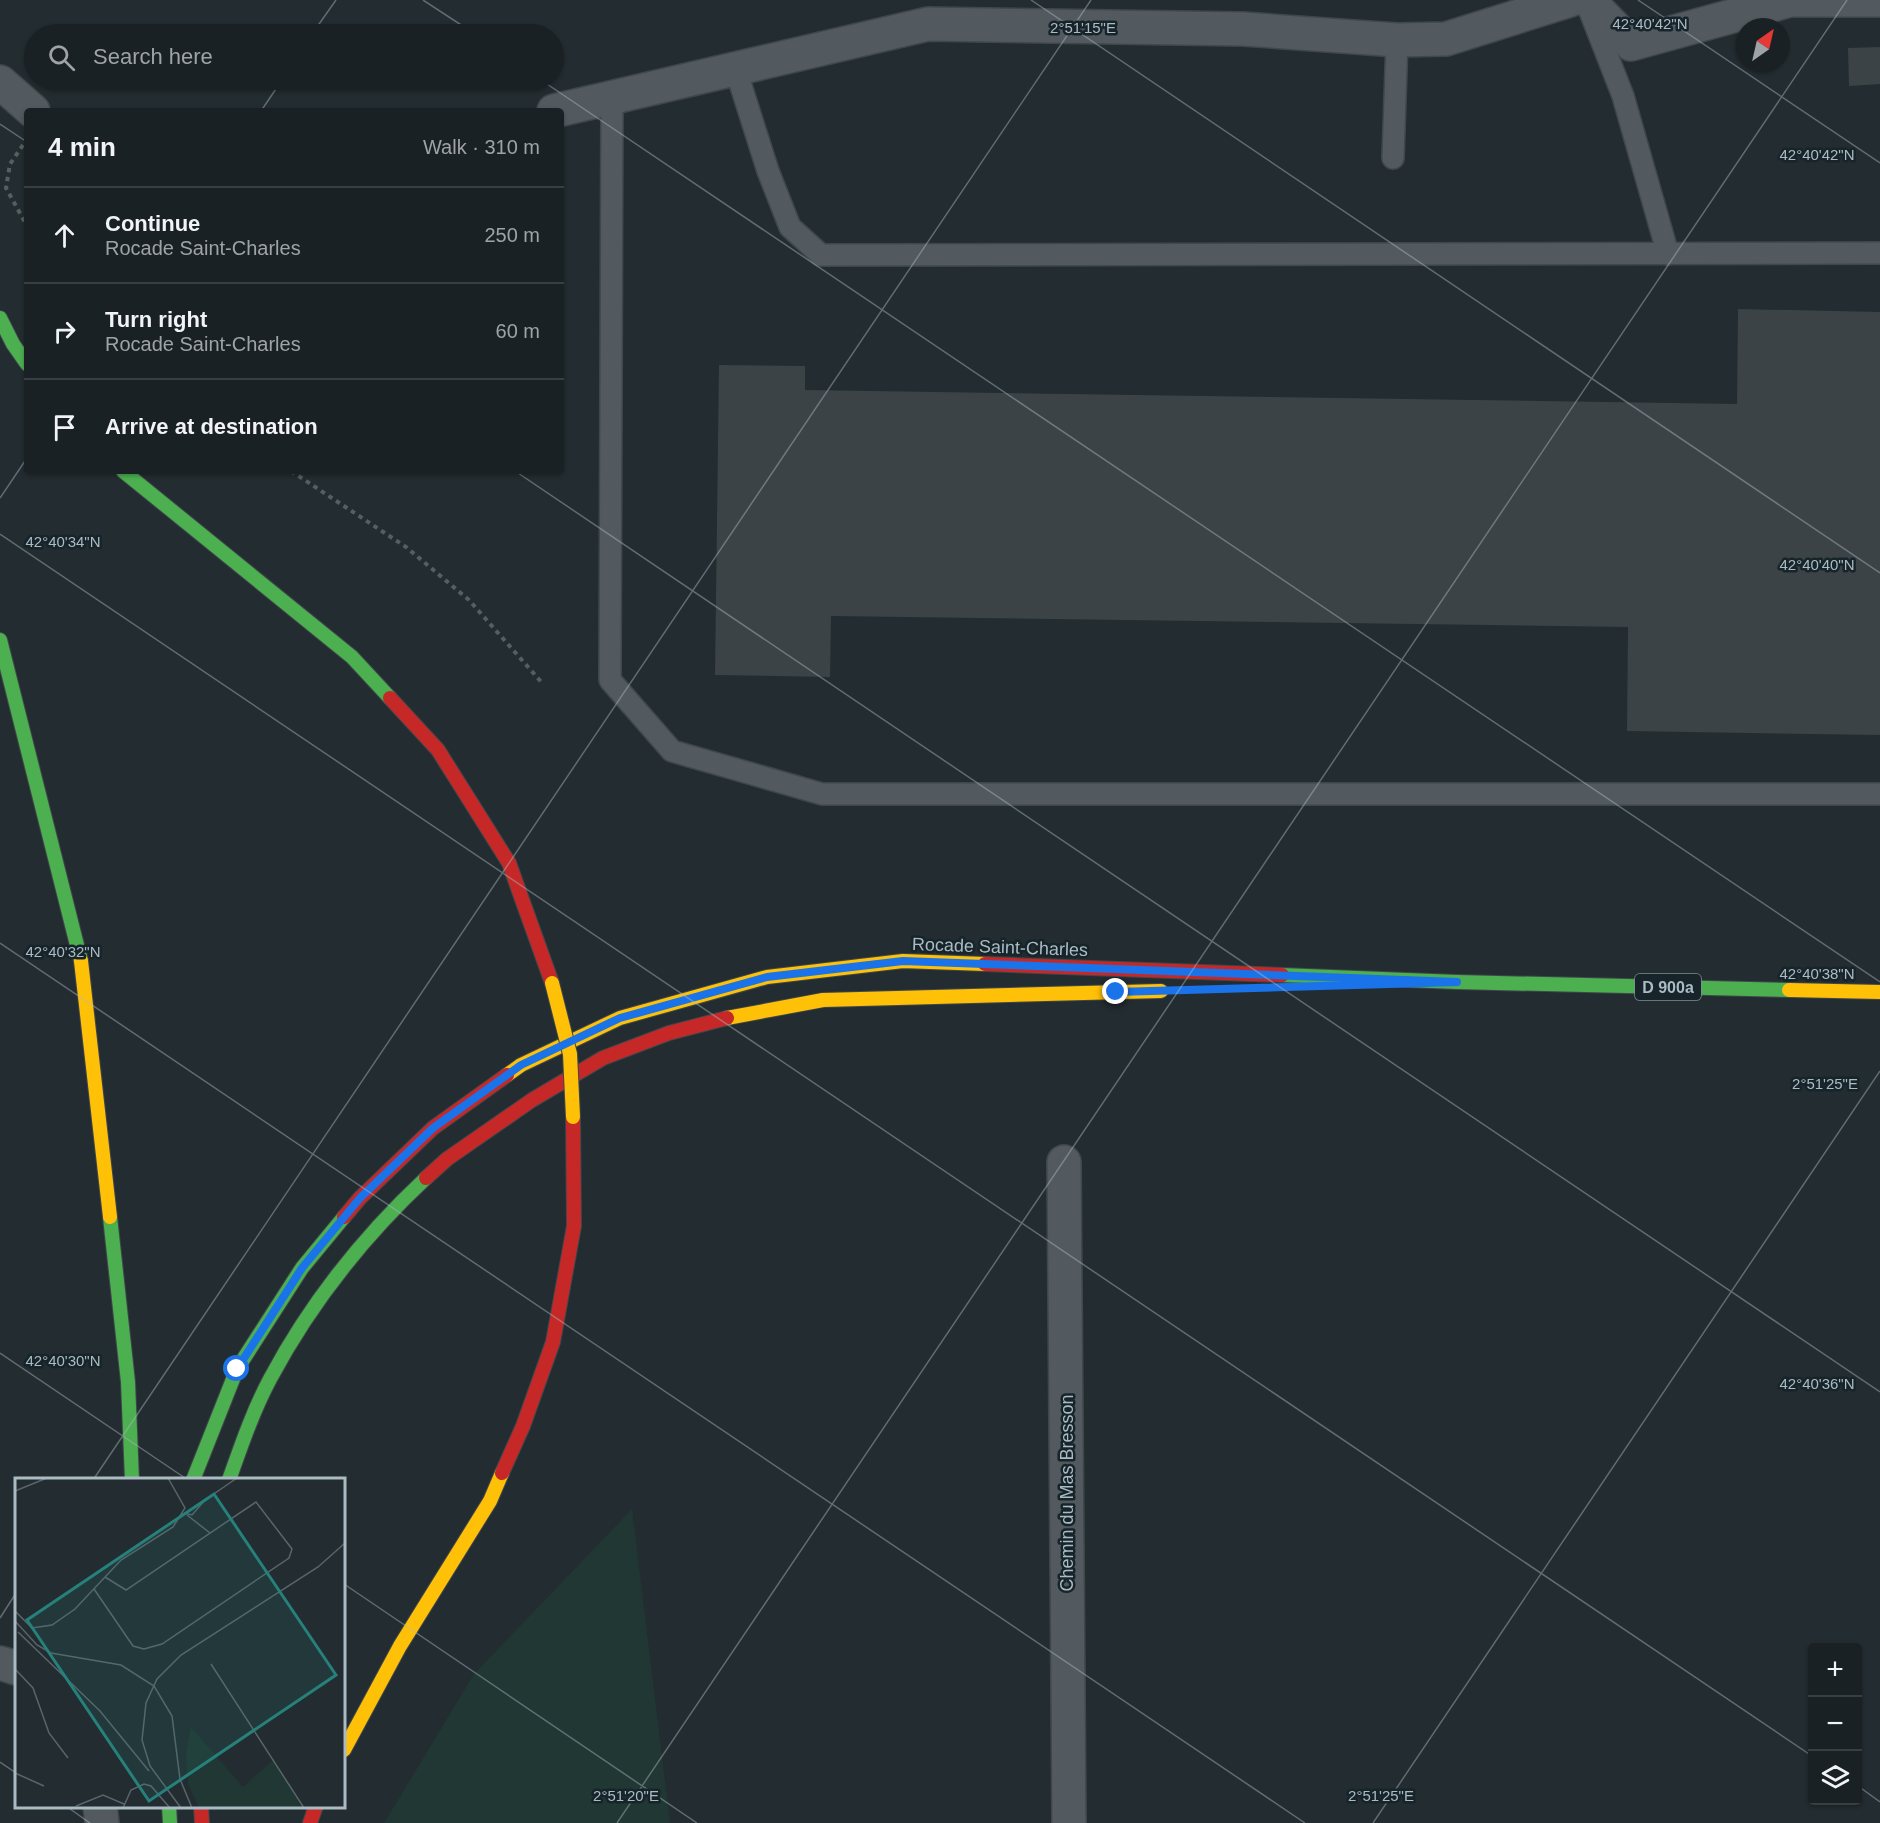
<!DOCTYPE html>
<meta charset="utf-8">
<style>
body{margin:0;font-family:Helvetica,sans-serif;background:#23292c;color:#f1f3f6}
.controls{position:absolute;right:18px;bottom:18px;display:grid;overflow:hidden;border-radius:6px;box-shadow:0 2px 4px #0004}
.controls button{width:54px;height:54px;display:grid;place-items:center;padding:0;border:0;border-bottom:2px solid #383e41;background:#1a2124;color:#f1f3f6;font:30px sans-serif}
.compass{position:absolute;left:1736px;top:18px;width:54px;height:54px;border-radius:50%;background:#1a2124;box-shadow:0 2px 4px #0004;rotate:34deg}
.stop{position:absolute;width:18px;height:18px;margin:-14px;border:4px solid #1a73e8;border-radius:50%;background:#fff}
.stop.end{background:#1a73e8;border-color:#fff;box-shadow:0 2px 6px #0008}
.list{margin:0;padding:0;list-style:none}
h2{display:flex;justify-content:space-between;align-items:center;height:78px;margin:0;padding:0 24px;font-size:26px}
h2 small{font-size:20px;font-weight:400;color:#9fa3a6}
.list li{display:grid;grid-template-columns:39px 1fr auto;gap:18px;align-items:center;box-sizing:border-box;height:96px;padding:0 24px;border-top:2px solid #383e41}
.list b{display:block;font-size:22px;white-space:nowrap}
.list p{margin:0;font-size:20px;white-space:nowrap;color:#9fa3a6}
.list em{font-size:20px;font-style:normal;color:#9fa3a6}
.icon{flex:none;width:33px;height:33px;fill:none;stroke:currentColor;stroke-width:2;stroke-linecap:round;stroke-linejoin:round}
.map{position:relative;flex:none;width:1880px;height:1823px;overflow:hidden}
.search{position:absolute;background:#1a2124;box-shadow:0 2px 4px #0004;left:24px;top:24px;width:540px;height:66px;display:flex;align-items:center;gap:15px;box-sizing:border-box;padding:0 21px;border-radius:33px;color:#9fa3a6;font-size:22px}
.panel{position:absolute;background:#1a2124;box-shadow:0 2px 4px #0004;left:24px;top:108px;width:540px;height:366px;border-radius:6px}
.map>svg:first-child{display:block}
</style>
<div class="map">
<svg width="1880" height="1823" viewBox="0 0 1880 1823">
<rect width="100%" height="100%" fill="#232c30"/>
<path fill="#203733" d="M632,1509L670,1823H384L474,1674Z"/>
<g fill="#3b4347">
<path d="M1880,47V84L1849,86L1848,48Z"/>
<path d="M1738,309L1880,312V735L1627,731L1628,627L831,616L830,677L715,675L719,365L805,366V390L1737,404Z"/>
</g>
<g fill="none" stroke-linecap="round" stroke-linejoin="round">
<defs>
<g id="lane">
<path d="M1589,9L1623,96L1668,254"/>
<path d="M735,67L768,171L790,227L821,255L1880,253"/>
<path d="M612,99L610,680L672,751L822,794H1880"/>
<path d="M1393,158L1397,40"/>
</g>
<g id="street">
<path d="M1588,0L1631,44L1790,0H1880"/>
<path d="M0,82L33,111"/>
<path d="M554,111L928,24L1243,29L1397,40L1446,39L1570,0"/>
<path d="M1064,1162L1069,1823"/>
<path d="M0,1663L16,1668"/>
<path d="M100,1806L102,1823"/>
</g>
<g id="fast">
<path d="M0,318L13,344L27,364"/>
<path d="M123,471L352,657L390,698"/>
<path d="M0,640L81,961"/>
<path d="M1282,975L1457,982L1789,990"/>
<path d="M110,1217L128,1382L132,1480"/>
<path d="M193,1480L237,1369L302,1268L344,1217"/>
<path d="M229,1480C241,1446 253,1411 270,1379C310,1304 365,1235 426,1178"/>
<path d="M169,1806L170,1823"/>
</g>
<g id="slow">
<path d="M81,961L110,1217"/>
<path d="M1789,990L1880,992"/>
<path d="M727,1018L823,1000L1161,991"/>
<path d="M507,1075L521,1065L620,1018L767,977L903,961L985,964"/>
<path d="M344,1750L400,1646L490,1501L502,1473"/>
</g>
<g id="jam">
<path d="M390,698L438,750L509,863L552,983"/>
<path d="M985,964L1282,975"/>
<path d="M426,1178L447,1159L532,1100L603,1058L669,1033L727,1018"/>
<path d="M344,1217L360,1198L433,1128L507,1075"/>
<path d="M502,1473L523,1426L553,1342L574,1226L573,1117"/>
<path d="M201,1806L202,1823"/>
<path d="M310,1823L316,1806"/>
</g>
</defs>
<use href="#lane" stroke="#40474b" stroke-width="24"/>
<use href="#street" stroke="#40474b" stroke-width="36"/>
<use href="#fast" stroke="#40474b" stroke-width="16"/>
<use href="#slow" stroke="#40474b" stroke-width="16"/>
<use href="#jam" stroke="#40474b" stroke-width="16"/>
<g stroke="#555f62" stroke-width="4" stroke-dasharray="4.5 4.5" stroke-linecap="butt">
<path d="M23,145L10,164L6,188L27,226"/>
<path d="M291,471L406,547L469,600L543,684"/>
</g>
<use href="#lane" stroke="#525a5f" stroke-width="21"/>
<use href="#street" stroke="#525a5f" stroke-width="33"/>
<use href="#fast" stroke="#4caf50" stroke-width="14"/>
<use href="#slow" stroke="#ffc107" stroke-width="14"/>
<use href="#jam" stroke="#c62828" stroke-width="14"/>
<defs>
<path id="slow-bridge" d="M552,983L570,1054L573,1117"/>
</defs>
<use href="#slow-bridge" stroke="#40474b" stroke-width="16" stroke-linecap="butt"/>
<use href="#slow-bridge" stroke="#ffc107" stroke-width="14"/>
</g>
<g fill="none" stroke-linecap="round" stroke-linejoin="round">
<path stroke="#1a73e8" stroke-width="8" d="M237,1369L302,1268L360,1198L433,1128L521,1065L620,1018L767,977L903,961L1457,982L1116,992"/>
</g>
<path fill="none" stroke="#aabbc4" stroke-width="1.5" stroke-opacity="0.45" d="M423,0L475,34M1031,0L1880,573M1638,0L1880,163M312,34L336,0M541,80L1880,982M261,111L282,80M0,124L27,142M515,471L1880,1392M0,498L27,458M0,534L1812,1756M0,943L1305,1823M0,1353L188,1480M93,1480L1091,0M344,1584L697,1823M0,1618L16,1593M0,1762L16,1773M1858,1786L1880,1802M66,1806L90,1823M617,1823L1847,0M1373,1823L1880,1071"/>
<g text-anchor="middle" dominant-baseline="central" stroke-width="5" stroke-linejoin="round" paint-order="stroke">
<rect fill="#17242a" stroke="#7e8e96" stroke-width="1.5" x="1635" y="974" width="66" height="26" rx="4.5"/>
<g font-size="16" font-weight="bold" fill="#aabbc4">
<text x="1668" y="987">D 900a</text>
</g>
<g font-size="18" fill="#aabbc4" stroke="#17242a">
<text transform="translate(1000 947) rotate(2)">Rocade Saint-Charles</text>
<text transform="translate(1067 1493) rotate(-90)">Chemin du Mas Bresson</text>
</g>
</g>
<g transform="translate(15 1478)">
<rect width="330" height="330" fill="#232c30"/>
<path d="M176,249L228,309L259,281L287,330H184L173,306L171,276Z" fill="#203733"/>
<path fill="none" stroke="#59656b" stroke-width="1.5" d="M0,13L32,0M169,35L177,37L190,22L222,0M172,37L195,55M79,111L118,168L129,171L147,166L274,80L277,71L241,24L111,112L90,99M0,133L17,150L37,147L60,131L106,82L158,49L170,30L153,0M0,143L22,167L36,175L106,187L139,208L157,238L165,301L177,330M3,154L85,233L134,293M196,186L289,330M0,191L18,210L34,255L53,280M0,295L29,308M61,328L88,317L109,326M108,330L116,312L129,306L136,308L155,330M166,330L135,288L127,262L131,225L142,201L166,177L303,89L330,65"/>
<path fill="#26807b" fill-opacity="0.15" stroke="#26807b" stroke-width="3" d="M199,16L321,197L134,323L12,142Z"/>
<rect width="330" height="330" fill="none" stroke="#aabbc4" stroke-width="3"/>
</g>
<g font-size="15" text-anchor="middle" fill="#aabbc4" stroke="#17242a" stroke-width="5" stroke-linejoin="round" paint-order="stroke">
<text x="1650" y="29">42°40'42"N</text>
<text x="1083" y="33">2°51'15"E</text>
<text x="1817" y="160">42°40'42"N</text>
<text x="63" y="547">42°40'34"N</text>
<text x="1817" y="570">42°40'40"N</text>
<text x="63" y="957">42°40'32"N</text>
<text x="1817" y="979">42°40'38"N</text>
<text x="1825" y="1089">2°51'25"E</text>
<text x="63" y="1366">42°40'30"N</text>
<text x="1817" y="1389">42°40'36"N</text>
<text x="626" y="1801">2°51'20"E</text>
<text x="1381" y="1801">2°51'25"E</text>
</g>
</svg>
<div class="controls">
<button>+</button>
<button>−</button>
<button><svg class="icon" aria-label="layers" viewBox="0 0 24 24"><path d="M12 4l9 5-9 5-9-5zM3 14l9 5 9-5"/></svg></button>
</div>
<svg class="compass" viewBox="-18 -18 36 36"><path d="M0-13l5 13h-10z" fill="#e53935"/><path d="M0 13l5-13h-10z" fill="#9fa3a6"/></svg>
<div class="stop" style="left:237px;top:1369px"></div>
<div class="stop end" style="left:1116px;top:992px"></div>
<div class="search"><svg class="icon" aria-label="search" viewBox="0 0 24 24"><circle cx="10" cy="10" r="6"/><path d="M15 15l6 6"/></svg>Search here</div>
<section class="panel">
<h2>4 min<small>Walk · 310 m</small></h2>
<ul class="list">
<li><svg class="icon" aria-label="ahead" viewBox="0 0 24 24"><path d="M12 20V5M6 11l6-6 6 6"/></svg><div><b>Continue</b><p>Rocade Saint-Charles</p></div><em>250 m</em></li>
<li><svg class="icon" aria-label="right" viewBox="0 0 24 24"><path d="M7 20v-9h11M14 6l5 5-5 5"/></svg><div><b>Turn right</b><p>Rocade Saint-Charles</p></div><em>60 m</em></li>
<li><svg class="icon" aria-label="arrive" viewBox="0 0 24 24"><path d="M6 21V4h12l-3 4 3 4H6"/></svg><div><b>Arrive at destination</b></div></li>
</ul>
</section>
</div>
